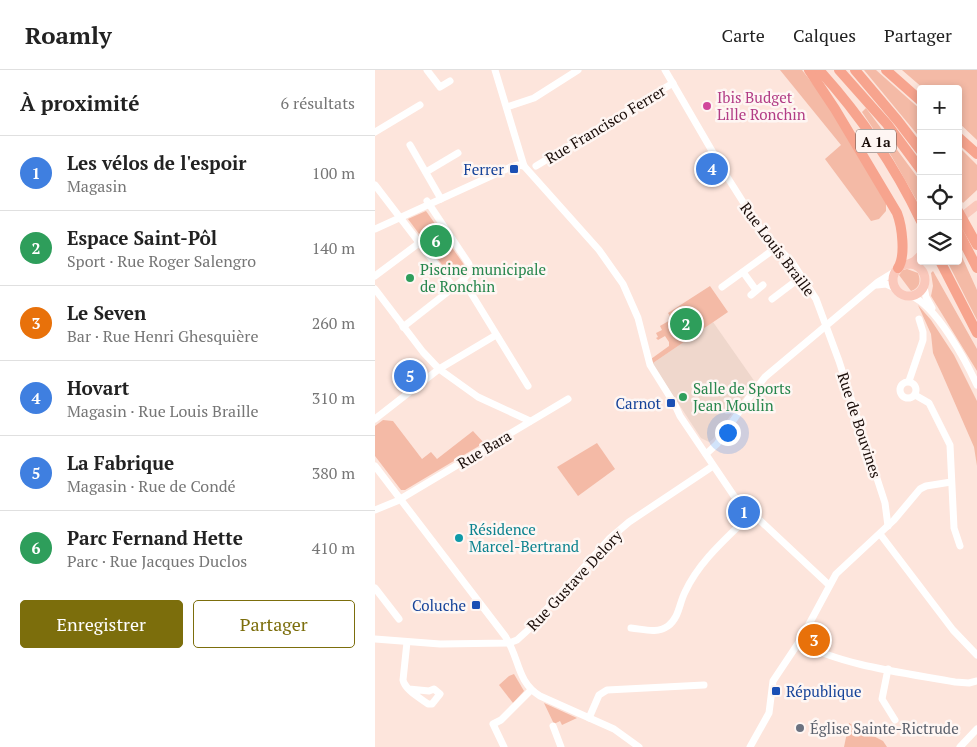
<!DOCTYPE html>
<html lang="fr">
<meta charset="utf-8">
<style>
body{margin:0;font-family:"PT Serif",serif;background:#f6f6f6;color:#222}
.controls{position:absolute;right:15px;top:15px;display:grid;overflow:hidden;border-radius:5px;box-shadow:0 2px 8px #0003}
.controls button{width:45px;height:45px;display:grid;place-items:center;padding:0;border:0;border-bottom:1px solid #e0e0e0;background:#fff;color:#222;font:25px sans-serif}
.you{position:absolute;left:352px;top:362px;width:18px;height:18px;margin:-12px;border:4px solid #fff;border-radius:50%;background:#1a73e8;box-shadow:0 0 0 8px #1a73e833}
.badge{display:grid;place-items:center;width:32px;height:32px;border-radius:50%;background:#7c6e0c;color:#fff;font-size:16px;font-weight:700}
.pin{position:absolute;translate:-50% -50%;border:2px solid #fff;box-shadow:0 1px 5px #0006}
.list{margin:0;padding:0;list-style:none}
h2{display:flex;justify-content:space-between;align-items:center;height:65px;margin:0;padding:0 20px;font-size:21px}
h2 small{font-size:16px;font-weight:400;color:#767676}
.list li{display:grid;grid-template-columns:32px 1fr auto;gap:15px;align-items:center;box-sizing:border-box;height:75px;padding:0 20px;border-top:1px solid #e0e0e0}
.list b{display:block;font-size:19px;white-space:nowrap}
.list p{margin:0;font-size:16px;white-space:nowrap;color:#767676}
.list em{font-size:16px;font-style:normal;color:#767676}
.actions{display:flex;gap:10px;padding:15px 20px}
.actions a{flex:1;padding:11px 0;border:1px solid #7c6e0c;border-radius:5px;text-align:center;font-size:18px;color:#7c6e0c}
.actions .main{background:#7c6e0c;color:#fff}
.icon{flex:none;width:28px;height:28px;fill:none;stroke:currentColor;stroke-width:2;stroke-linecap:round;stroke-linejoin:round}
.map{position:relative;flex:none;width:602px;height:677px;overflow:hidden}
header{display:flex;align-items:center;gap:30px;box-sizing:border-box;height:70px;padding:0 25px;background:#fff;border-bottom:1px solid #e0e0e0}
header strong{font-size:24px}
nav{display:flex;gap:28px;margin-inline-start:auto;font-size:18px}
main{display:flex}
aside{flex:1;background:#fff}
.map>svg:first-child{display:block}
</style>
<header>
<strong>Roamly</strong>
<nav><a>Carte</a><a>Calques</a><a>Partager</a></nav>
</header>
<main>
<aside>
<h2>À proximité<small>6 résultats</small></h2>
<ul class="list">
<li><span class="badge" style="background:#3f7fe0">1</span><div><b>Les vélos de l'espoir</b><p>Magasin</p></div><em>100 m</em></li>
<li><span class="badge" style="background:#2e9e5b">2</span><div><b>Espace Saint-Pôl</b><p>Sport · Rue Roger Salengro</p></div><em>140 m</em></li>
<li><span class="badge" style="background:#e8710a">3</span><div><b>Le Seven</b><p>Bar · Rue Henri Ghesquière</p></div><em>260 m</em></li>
<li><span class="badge" style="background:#3f7fe0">4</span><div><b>Hovart</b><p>Magasin · Rue Louis Braille</p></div><em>310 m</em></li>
<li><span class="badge" style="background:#3f7fe0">5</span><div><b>La Fabrique</b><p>Magasin · Rue de Condé</p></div><em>380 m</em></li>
<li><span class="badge" style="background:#2e9e5b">6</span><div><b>Parc Fernand Hette</b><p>Parc · Rue Jacques Duclos</p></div><em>410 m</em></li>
</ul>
<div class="actions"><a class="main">Enregistrer</a><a>Partager</a></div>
</aside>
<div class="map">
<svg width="602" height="677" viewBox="0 0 602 677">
<rect width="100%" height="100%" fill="#fde5dc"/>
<path fill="#efd7cc" d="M338,252L380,312L338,369L334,372L326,368L280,298L278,293Z"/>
<g fill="#f4baa6">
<path d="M405,0H427L448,27L511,133V141L504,149L496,151L450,89L466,75Z"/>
<path d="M489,0H501L546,40V69Z"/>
<path d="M527,0H602V70L583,52V19H549Z"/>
<path d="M491,38L546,112V138L517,87L487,42Z"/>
<path d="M583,76L602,95V120L588,133L583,126Z"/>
<path d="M51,141L90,196L77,208L33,149Z"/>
<path d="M583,178L602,220V250L572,191H583Z"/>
<path d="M532,199L543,203C546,211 545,218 536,221L524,205L528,200Z"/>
<path d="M558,201L602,279V301L556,226L558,216L556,203Z"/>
<path d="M335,216L353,242L278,293L276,289L294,276V272L290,266L283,270L281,268L283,267L281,263L287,260L285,256L297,249L293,243Z"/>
<path d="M543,235L556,250L579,285L602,331V396L599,377L558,283L556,264Z"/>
<path d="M8,350L18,351L47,389L56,382L62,389L98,361L109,373L30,420H26L0,386V356Z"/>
<path d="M222,373L240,399L203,426L182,397Z"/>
<path d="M139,604L149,621L138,633L124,615L134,606Z"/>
<path d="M169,633L202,648L187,655L185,651L179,654Z"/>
<path d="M474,653L508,671L512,677H469Z"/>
</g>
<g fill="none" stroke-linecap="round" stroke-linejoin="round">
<g stroke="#fff" stroke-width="7">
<path d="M52,0L65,17L75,11"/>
<path d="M120,0L149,96L224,180L248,214L263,248L275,295L300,335L305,346L359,426L454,515"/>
<path d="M290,0L351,105L382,154L394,169L417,192L441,229L464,291L510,433L513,456"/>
<path d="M132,37L159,28L203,0"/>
<path d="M0,62L45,35"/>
<path d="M35,75L66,129"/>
<path d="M161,96L298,13"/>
<path d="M51,102L83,83"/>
<path d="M0,115L79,218"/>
<path d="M0,159L136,97L142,95L149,96"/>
<path d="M368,202L381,220"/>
<path d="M0,206L44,173"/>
<path d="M88,210L153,316"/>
<path d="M502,215L511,214L520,218"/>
<path d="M347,217L402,177"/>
<path d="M549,217L551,227L557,238"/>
<path d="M0,219L48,282L64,299L103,327L155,351"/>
<path d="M376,225L388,215"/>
<path d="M536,226C561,235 591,291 602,315"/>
<path d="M397,229L426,207"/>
<path d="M28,257L88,210L95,201L94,194L52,131"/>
<path d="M534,311L548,270V262L544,249"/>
<circle cx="533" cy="320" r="8"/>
<path d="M540,325L554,333L575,375L579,458L585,476"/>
<path d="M0,349L64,299L121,265"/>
<path d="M331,384L342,374L373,329L390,307L503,212L521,201"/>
<path d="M0,396L130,566C145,588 141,611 165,626L239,659L264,677"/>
<path d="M0,440L22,431L193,329"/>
<path d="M505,464L578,560L602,585"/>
<path d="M0,518L24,549"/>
<path d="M256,558C268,559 282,564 293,556C304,548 304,534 310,522C325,490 352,468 377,443"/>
<path d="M0,569L65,574L134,573L142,570L153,560L234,469L254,452L338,396"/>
<path d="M32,572L28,610C30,620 45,628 53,634H57L65,624L59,619L54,621L34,619"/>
<path d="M424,572C467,596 531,603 580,612L594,613L602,611"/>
<path d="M513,599L507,629L520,650"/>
<path d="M214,648L224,625L232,620L329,615"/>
<path d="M178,656L186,677"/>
<path d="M129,677L118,654L126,650L156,620"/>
<path d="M375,677L394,643L398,611L426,569L461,504L519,450L545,419L551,416L576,412"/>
<path d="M585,677L602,659"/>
</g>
<g stroke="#fac8bb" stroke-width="9">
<path d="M583,150L602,135"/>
<circle cx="534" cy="210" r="16"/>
<path d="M534,194L540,191L546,185"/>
</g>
<g stroke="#f7a48e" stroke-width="10">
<path d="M434,0L460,39L522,143C527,156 531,186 523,198"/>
<path d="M444,0C486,46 519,95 546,151"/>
<path d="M464,0L512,54L546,100"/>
<path d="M480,0L523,51L546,81"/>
<path d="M511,0L546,31"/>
<path d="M583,67L602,84"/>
<path d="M583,141L602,175"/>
<path d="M583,161L602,198"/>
<path d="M565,191L602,263"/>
</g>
</g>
<circle fill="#d1479c" stroke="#fef6f3" stroke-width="2" cx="332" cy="36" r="5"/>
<g fill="#1a4fb4" stroke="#fef6f3" stroke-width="2">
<rect x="134" y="94" width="10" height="10" rx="2.5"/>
<rect x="291" y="328" width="10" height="10" rx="2.5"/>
<rect x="96" y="530" width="10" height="10" rx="2.5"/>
<rect x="396" y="616" width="10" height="10" rx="2.5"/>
</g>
<g fill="#2e9e5b" stroke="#fef6f3" stroke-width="2">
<circle cx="35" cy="208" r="5"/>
<circle cx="308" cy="327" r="5"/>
</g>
<circle fill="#0f9aa8" stroke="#fef6f3" stroke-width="2" cx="84" cy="468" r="5"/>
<circle fill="#6b7280" stroke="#fef6f3" stroke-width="2" cx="425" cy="658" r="5"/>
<g text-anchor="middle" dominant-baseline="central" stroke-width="5" stroke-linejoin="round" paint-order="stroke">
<rect fill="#fef6f3" stroke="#5e524e" stroke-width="1" x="481" y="59.5" width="40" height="23" rx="4"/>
<g font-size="14" font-weight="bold" fill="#190c08">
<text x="501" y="71">A 1a</text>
</g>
<g font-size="15" fill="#b23c85" stroke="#fef6f3" text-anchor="start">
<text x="342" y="27">Ibis Budget<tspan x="342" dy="17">Lille Ronchin</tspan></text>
</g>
<g font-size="15" fill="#190c08" stroke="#fef6f3">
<text transform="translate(230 54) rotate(-31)">Rue Francisco Ferrer</text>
<text transform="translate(403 179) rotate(53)">Rue Louis Braille</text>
<text transform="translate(485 355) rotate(72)">Rue de Bouvines</text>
<text transform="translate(109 379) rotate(-31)">Rue Bara</text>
<text transform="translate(199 510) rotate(-47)">Rue Gustave Delory</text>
</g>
<g font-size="15" fill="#164399" stroke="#fef6f3" text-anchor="end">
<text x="129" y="99">Ferrer</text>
<text x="286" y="333">Carnot</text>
<text x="91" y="535">Coluche</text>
<text x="411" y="621" text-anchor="start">République</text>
</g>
<g font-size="15" fill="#27864d" stroke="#fef6f3" text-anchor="start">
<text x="45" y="199">Piscine municipale<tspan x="45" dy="17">de Ronchin</tspan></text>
<text x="318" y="318">Salle de Sports<tspan x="318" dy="17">Jean Moulin</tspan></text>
</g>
<g font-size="15" fill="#0d838f" stroke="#fef6f3" text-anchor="start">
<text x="94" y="459">Résidence<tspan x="94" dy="17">Marcel-Bertrand</tspan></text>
</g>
<g font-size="15" fill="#5b616d" stroke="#fef6f3" text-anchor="start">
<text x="435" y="658">Église Sainte-Rictrude</text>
</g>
</g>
</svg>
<div class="controls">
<button>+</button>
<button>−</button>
<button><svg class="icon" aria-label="locate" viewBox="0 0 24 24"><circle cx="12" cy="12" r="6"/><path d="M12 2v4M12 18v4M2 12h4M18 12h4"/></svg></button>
<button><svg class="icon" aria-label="layers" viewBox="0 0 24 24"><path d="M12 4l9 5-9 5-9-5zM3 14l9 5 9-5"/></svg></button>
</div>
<div class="you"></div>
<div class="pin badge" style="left:369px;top:442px;background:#3f7fe0">1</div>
<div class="pin badge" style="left:311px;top:254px;background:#2e9e5b">2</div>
<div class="pin badge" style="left:439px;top:570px;background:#e8710a">3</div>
<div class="pin badge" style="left:337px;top:99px;background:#3f7fe0">4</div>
<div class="pin badge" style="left:35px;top:306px;background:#3f7fe0">5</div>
<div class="pin badge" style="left:61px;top:171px;background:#2e9e5b">6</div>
</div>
</main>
